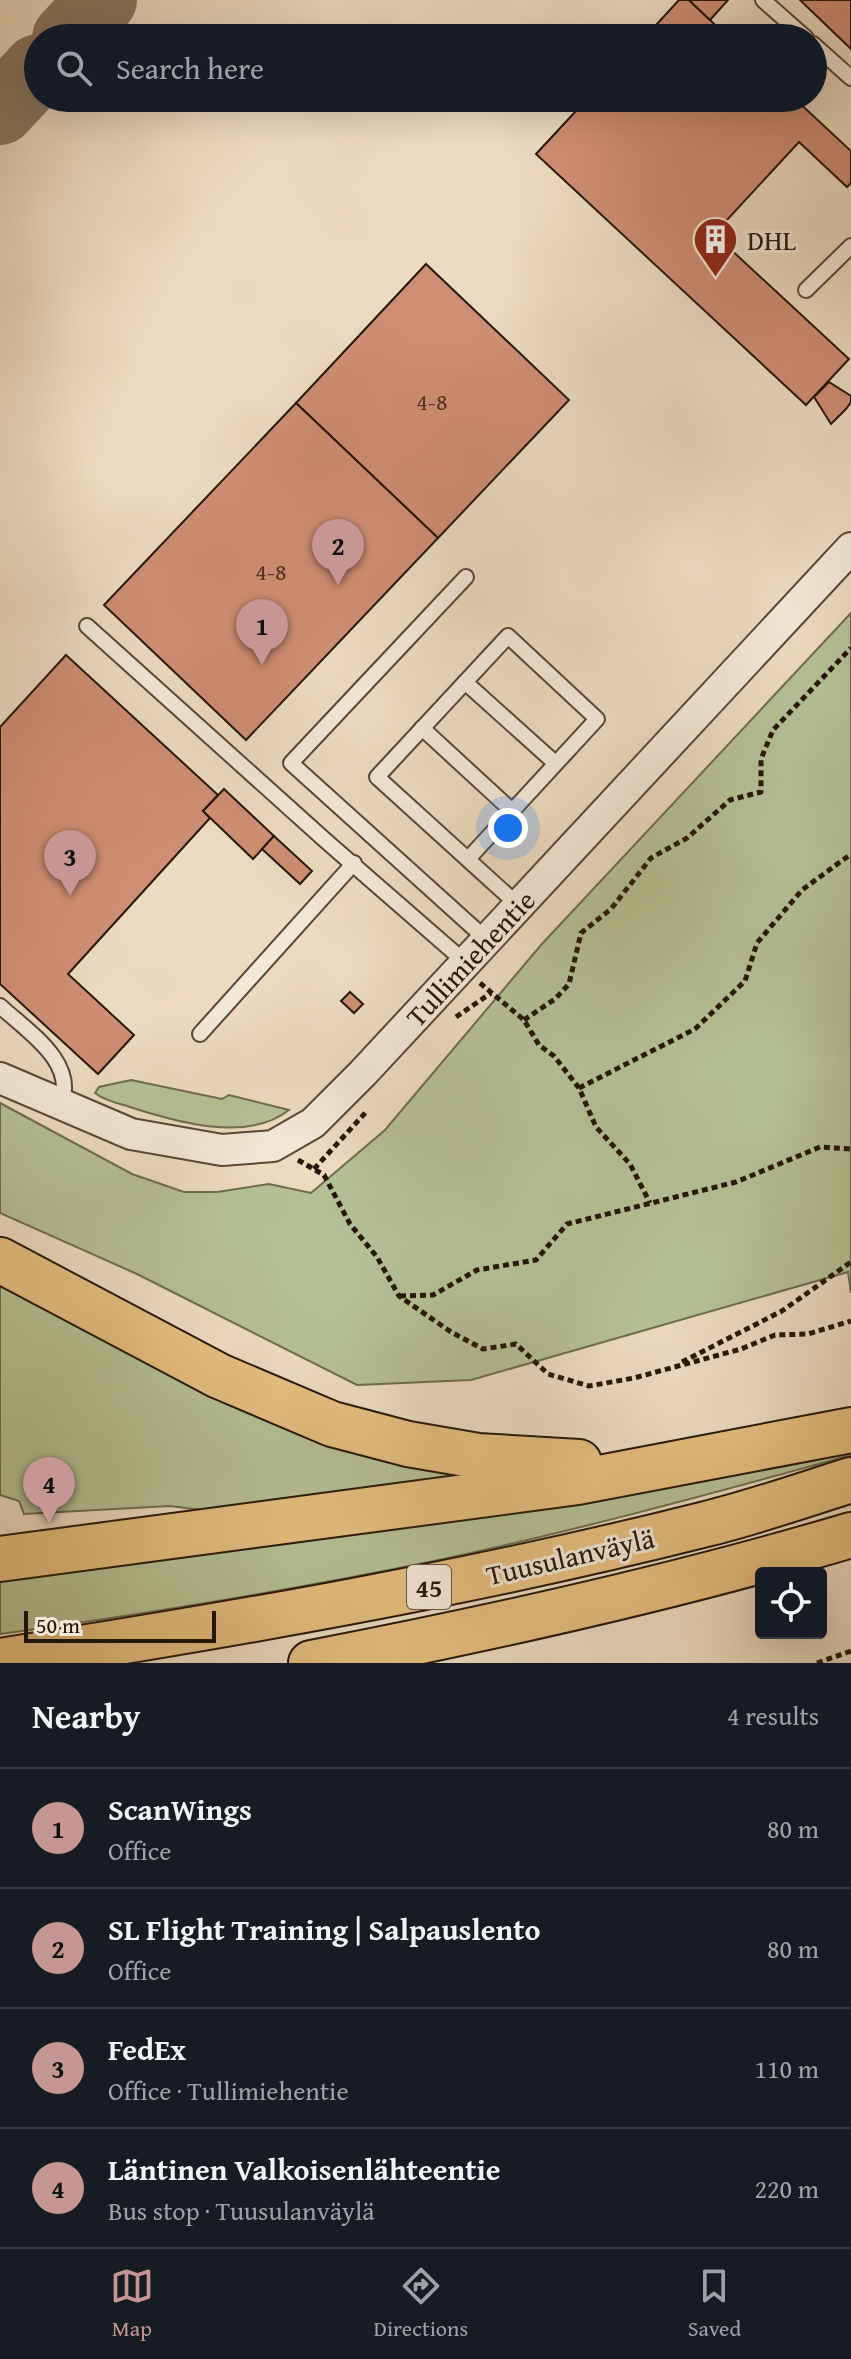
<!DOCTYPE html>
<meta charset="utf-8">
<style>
body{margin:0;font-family:"Gentium Book Plus",serif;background:#20242c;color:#f1f3f6}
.controls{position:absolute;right:24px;bottom:24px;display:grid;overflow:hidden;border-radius:8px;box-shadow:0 8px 32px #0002}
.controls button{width:72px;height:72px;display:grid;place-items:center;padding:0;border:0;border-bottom:2px solid #363941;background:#171b24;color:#f1f3f6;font:40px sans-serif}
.scale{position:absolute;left:24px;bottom:20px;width:192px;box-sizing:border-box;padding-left:8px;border:4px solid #261605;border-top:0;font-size:22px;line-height:28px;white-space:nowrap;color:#261605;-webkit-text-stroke:6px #f3e8d6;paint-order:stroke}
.you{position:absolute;left:508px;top:828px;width:28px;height:28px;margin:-20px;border:6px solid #fff;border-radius:50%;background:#1a73e8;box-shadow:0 0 0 12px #1a73e833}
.badge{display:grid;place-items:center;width:52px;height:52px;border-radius:50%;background:#c59692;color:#111;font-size:26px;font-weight:700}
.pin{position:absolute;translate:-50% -66px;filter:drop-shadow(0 2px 4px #0008)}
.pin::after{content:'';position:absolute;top:42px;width:28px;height:24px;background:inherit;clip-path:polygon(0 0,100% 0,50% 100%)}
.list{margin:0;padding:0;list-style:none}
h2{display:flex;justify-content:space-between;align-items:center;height:104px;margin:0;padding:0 32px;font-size:34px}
h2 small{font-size:26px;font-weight:400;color:#9ea1a6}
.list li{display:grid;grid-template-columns:52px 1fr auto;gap:24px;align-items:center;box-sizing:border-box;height:120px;padding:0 32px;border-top:2px solid #363941}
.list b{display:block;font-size:30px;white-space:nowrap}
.list p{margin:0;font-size:26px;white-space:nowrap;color:#9ea1a6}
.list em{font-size:26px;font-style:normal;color:#9ea1a6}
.icon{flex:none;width:44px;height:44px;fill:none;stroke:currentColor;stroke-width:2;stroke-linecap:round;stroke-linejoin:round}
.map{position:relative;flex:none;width:851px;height:1663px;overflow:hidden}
.search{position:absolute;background:#171b24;box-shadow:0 8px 32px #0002;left:24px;right:24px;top:24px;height:88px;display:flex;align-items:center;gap:20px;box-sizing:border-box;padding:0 28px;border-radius:44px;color:#9ea1a6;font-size:30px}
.sheet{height:584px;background:#171b24}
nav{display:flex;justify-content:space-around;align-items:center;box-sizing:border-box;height:112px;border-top:2px solid #363941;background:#171b24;font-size:22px;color:#9ea1a6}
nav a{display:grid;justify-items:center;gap:4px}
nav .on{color:#c59692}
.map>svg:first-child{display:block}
</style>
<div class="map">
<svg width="851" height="1663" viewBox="0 0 851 1663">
<rect width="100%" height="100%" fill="#eddbc0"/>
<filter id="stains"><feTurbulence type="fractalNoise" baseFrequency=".0025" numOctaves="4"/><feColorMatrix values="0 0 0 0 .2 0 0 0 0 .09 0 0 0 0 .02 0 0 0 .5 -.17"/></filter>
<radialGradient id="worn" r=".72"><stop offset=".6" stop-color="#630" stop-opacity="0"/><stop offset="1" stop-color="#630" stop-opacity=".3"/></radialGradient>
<g fill="#b5c195" stroke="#6e6c4d" stroke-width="2">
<path d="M851,613V1293L848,1272L471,1380L357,1385L137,1274L0,1213V1103L132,1174L184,1192H217L269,1184L311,1193L385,1130L541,945Z"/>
<path d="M131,1080L222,1099L229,1095L289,1110C247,1143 176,1122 130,1107C118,1103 105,1101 95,1093L99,1087Z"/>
<path d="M0,1281L483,1473L225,1513L170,1506L24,1514L19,1501L0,1495Z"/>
<path d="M851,1446V1455C711,1494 571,1532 429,1562C287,1591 144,1614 0,1634V1573Z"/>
</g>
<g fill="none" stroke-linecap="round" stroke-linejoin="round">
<g stroke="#8a7862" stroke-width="70">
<path d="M67,38L102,0"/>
<path d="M0,110L38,69"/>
</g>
</g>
<g fill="#ce8e73" stroke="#261605" stroke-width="2">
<path d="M679,0H689L729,38H644Z"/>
<path d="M689,0H728L710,20Z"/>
<path d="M800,0H851V49Z"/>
<path d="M588,98H794L851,151V183L847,187L799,142L714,234L849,359L806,405L536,154Z"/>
<path d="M426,264L569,400L438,538L296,403Z"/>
<path d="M829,382L851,396V402L846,409L831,424L814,397Z"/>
<path d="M296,403L438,538L246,740L104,605Z"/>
<path d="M66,655L218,795L203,811L210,818L68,974L134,1035L98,1074L0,984V727Z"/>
<path d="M224,789L274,836L253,859L203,811Z"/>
<path d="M274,836L312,871L300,884L262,849Z"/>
<path d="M350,992L363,1004L354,1013L341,1001Z"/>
</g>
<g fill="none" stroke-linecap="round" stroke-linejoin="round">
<defs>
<g id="lane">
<path d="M763,0L806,38"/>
<path d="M813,44L851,78"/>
<path d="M806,290L851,246"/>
<path d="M466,577L291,763L487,940"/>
<path d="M87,626L326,841L465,962"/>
<path d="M465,682L555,763"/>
<path d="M422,728L511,810"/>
<path d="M468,859L597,719L508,636L377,777L519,906"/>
<path d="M0,1006C28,1032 77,1062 61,1104"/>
<path d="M200,1034L354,863"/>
</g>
<path id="street" d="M0,1078L131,1134L222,1150L273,1146L313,1123L363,1073L851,548"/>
<g id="highway">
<path d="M0,1260L219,1376L332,1424L408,1444L478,1456L579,1462"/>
<path d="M0,1559L578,1482L851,1430"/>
<path d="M0,1661C237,1624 473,1583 706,1524C755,1512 803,1495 851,1480"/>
<path d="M311,1663C493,1628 673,1588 851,1535"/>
</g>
</defs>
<use href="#lane" stroke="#584734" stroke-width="18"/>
<use href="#street" stroke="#584734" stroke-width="34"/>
<use href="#highway" stroke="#261605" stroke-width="48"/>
<g stroke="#261605" stroke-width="5" stroke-dasharray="6 4" stroke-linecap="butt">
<path d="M480,983L524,1020L539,1045L554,1056L579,1088L596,1127L630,1164L650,1203"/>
<path d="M456,1017L491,993"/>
<path d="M524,1020L555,999L569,984L581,933L611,909L651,858L687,838L730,800L761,792V759L773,730L851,648"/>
<path d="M579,1088L695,1029L745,981L757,943L802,890L851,854"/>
<path d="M298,1160L324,1175L350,1224L377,1257L399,1296L451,1332L483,1349L516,1344L548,1374L589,1386L634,1378L741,1349L775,1335L808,1334L851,1321"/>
<path d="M314,1169L367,1111"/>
<path d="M400,1296L433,1295L477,1270L536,1260L567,1224L736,1182L820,1147L851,1149"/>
<path d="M682,1362L782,1311L851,1262"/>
<path d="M817,1663L851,1651"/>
</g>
<use href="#lane" stroke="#f3e8d6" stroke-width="14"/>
<use href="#street" stroke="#f3e8d6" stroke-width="30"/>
<use href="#highway" stroke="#e6be80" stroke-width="44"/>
</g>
<defs>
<symbol id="building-pin" viewBox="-11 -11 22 30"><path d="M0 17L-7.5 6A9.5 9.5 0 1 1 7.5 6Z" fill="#8f2418" stroke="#f3e8d6"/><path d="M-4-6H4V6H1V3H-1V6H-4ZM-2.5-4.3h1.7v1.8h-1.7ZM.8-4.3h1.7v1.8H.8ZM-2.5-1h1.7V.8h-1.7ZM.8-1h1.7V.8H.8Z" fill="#fff"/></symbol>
</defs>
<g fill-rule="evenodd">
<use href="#building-pin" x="690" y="214" width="51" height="69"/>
</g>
<g text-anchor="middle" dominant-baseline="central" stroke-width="6" stroke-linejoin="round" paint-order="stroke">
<g font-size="24" fill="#503420">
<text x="432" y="401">4-8</text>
<text x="271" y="571">4-8</text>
</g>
<rect fill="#f3e8d6" stroke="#645544" stroke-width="2" x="407" y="1565" width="44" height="44" rx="6"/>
<g font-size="26" font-weight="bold" fill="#261605">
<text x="429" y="1587">45</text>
</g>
<g font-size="28" fill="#261605" stroke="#f3e8d6" text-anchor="start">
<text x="747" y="239">DHL</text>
</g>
<g font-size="28" fill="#261605" stroke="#f3e8d6">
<text transform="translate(470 958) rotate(-47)">Tullimiehentie</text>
<text transform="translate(570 1556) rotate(-13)">Tuusulanväylä</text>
</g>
</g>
<rect width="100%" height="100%" filter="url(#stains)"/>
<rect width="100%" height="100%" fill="url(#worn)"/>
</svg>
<div class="controls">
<button><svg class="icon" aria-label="locate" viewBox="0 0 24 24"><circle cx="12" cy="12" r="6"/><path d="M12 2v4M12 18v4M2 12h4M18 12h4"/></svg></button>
</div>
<div class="scale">50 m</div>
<div class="you"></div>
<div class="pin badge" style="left:262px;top:665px">1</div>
<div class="pin badge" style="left:338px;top:585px">2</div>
<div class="pin badge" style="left:70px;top:896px">3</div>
<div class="pin badge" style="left:49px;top:1523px">4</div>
<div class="search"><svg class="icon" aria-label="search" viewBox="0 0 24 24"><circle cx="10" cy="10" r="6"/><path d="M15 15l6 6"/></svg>Search here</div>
</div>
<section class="sheet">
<h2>Nearby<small>4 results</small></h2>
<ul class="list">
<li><span class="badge">1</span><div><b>ScanWings</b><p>Office</p></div><em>80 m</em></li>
<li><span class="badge">2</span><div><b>SL Flight Training | Salpauslento</b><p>Office</p></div><em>80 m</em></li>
<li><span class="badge">3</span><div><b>FedEx</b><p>Office · Tullimiehentie</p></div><em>110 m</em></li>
<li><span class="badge">4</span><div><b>Läntinen Valkoisenlähteentie</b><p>Bus stop · Tuusulanväylä</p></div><em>220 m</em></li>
</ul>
</section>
<nav>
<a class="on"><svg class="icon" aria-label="map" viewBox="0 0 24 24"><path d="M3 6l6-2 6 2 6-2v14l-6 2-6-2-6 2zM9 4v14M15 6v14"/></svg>Map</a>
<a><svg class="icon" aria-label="directions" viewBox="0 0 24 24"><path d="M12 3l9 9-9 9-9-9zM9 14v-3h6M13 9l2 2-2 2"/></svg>Directions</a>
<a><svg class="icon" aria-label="saved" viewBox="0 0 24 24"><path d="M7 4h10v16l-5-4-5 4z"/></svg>Saved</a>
</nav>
